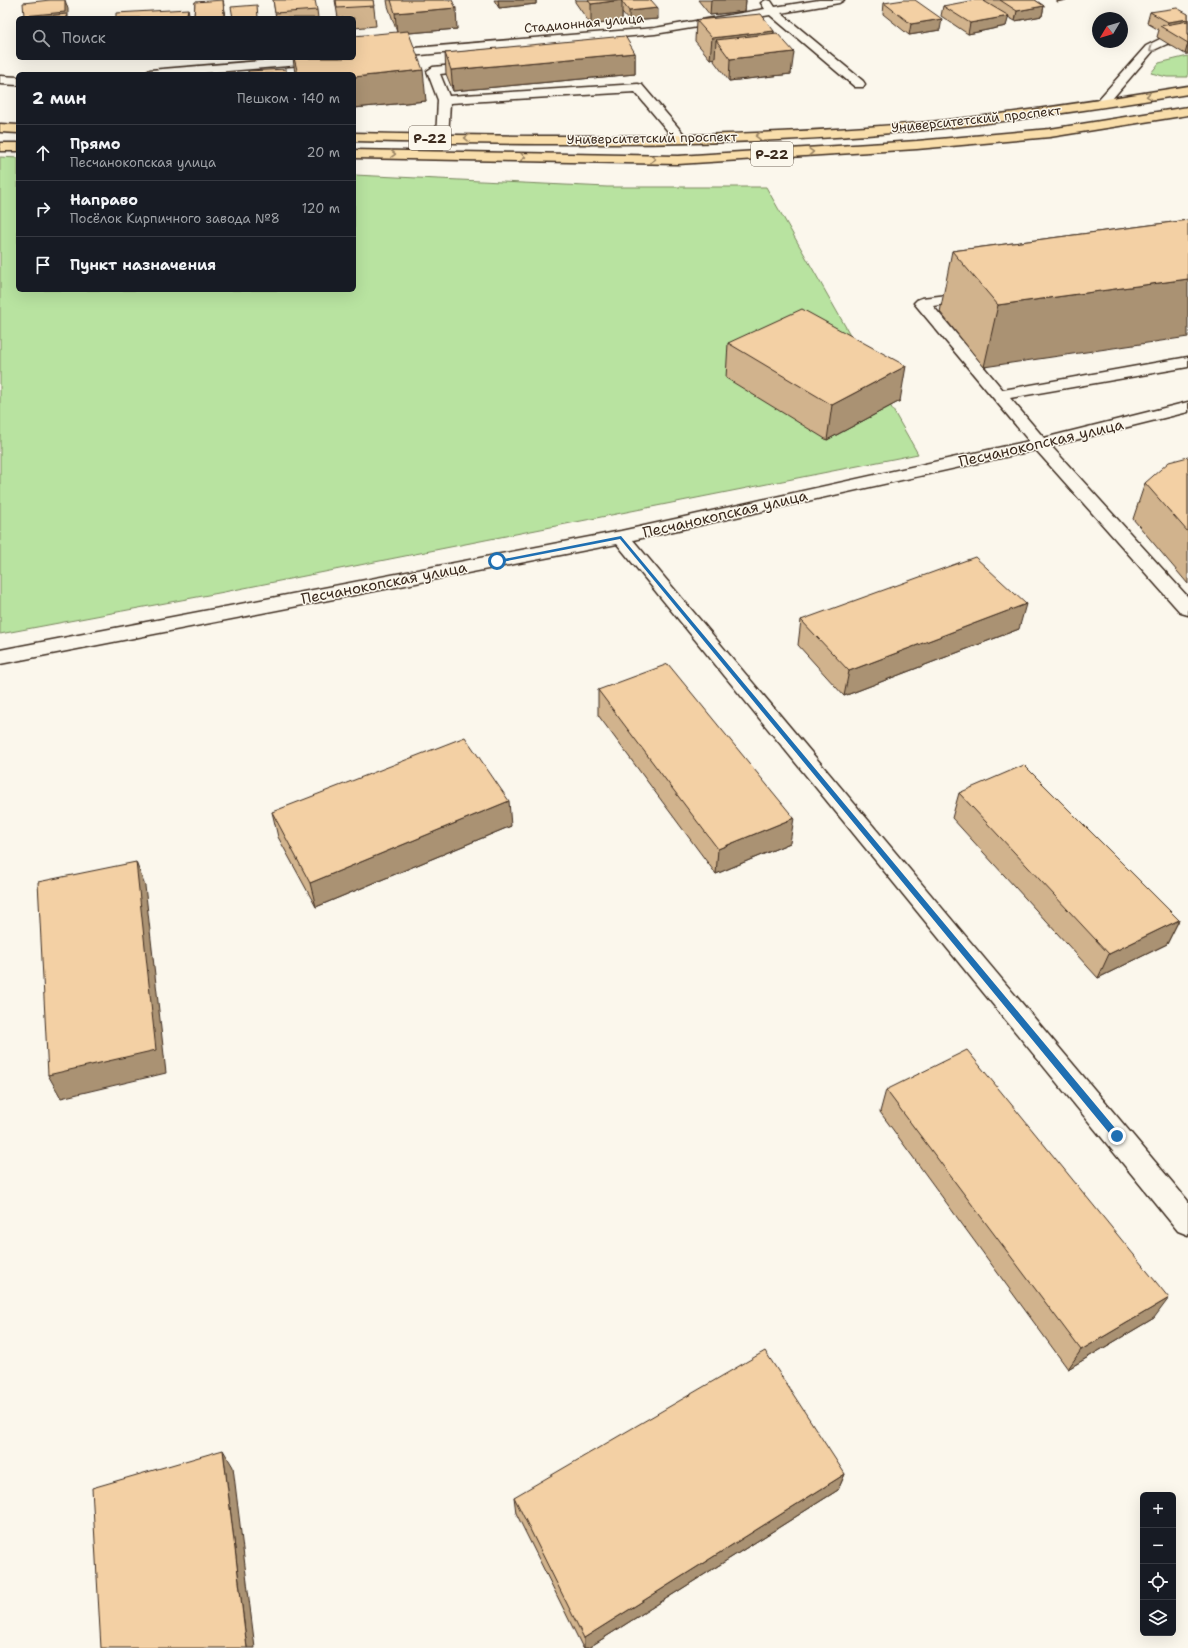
<!DOCTYPE html>
<html lang="ru">
<meta charset="utf-8">
<style>
body{margin:0;font-family:"Shantell Sans",sans-serif;background:#242831;color:#f1f3f6}
.controls{position:absolute;right:12px;bottom:12px;display:grid;overflow:hidden;border-radius:6px;box-shadow:0 4px 16px #0002}
.controls button{width:36px;height:36px;display:grid;place-items:center;padding:0;border:0;border-bottom:1px solid #363941;background:#171b24;color:#f1f3f6;font:20px sans-serif}
.compass{position:absolute;left:1092px;top:12px;width:36px;height:36px;border-radius:50%;background:#171b24;box-shadow:0 4px 16px #0002;rotate:232deg}
.stop{position:absolute;width:12px;height:12px;margin:-9px;border:3px solid #1f6fb2;border-radius:50%;background:#fff}
.stop.end{background:#1f6fb2;border-color:#fff;box-shadow:0 1px 4px #0008}
.list{margin:0;padding:0;list-style:none}
h2{display:flex;justify-content:space-between;align-items:center;height:52px;margin:0;padding:0 16px;font-size:17px}
h2 small{font-size:13px;font-weight:400;color:#9ea1a6}
.list li{display:grid;grid-template-columns:26px 1fr auto;gap:12px;align-items:center;box-sizing:border-box;height:56px;padding:0 16px;border-top:1px solid #363941}
.list b{display:block;font-size:15px;white-space:nowrap}
.list p{margin:0;font-size:13px;white-space:nowrap;color:#9ea1a6}
.list em{font-size:13px;font-style:normal;color:#9ea1a6}
.icon{flex:none;width:22px;height:22px;fill:none;stroke:currentColor;stroke-width:2;stroke-linecap:round;stroke-linejoin:round}
.map{position:relative;flex:none;width:1188px;height:1648px;overflow:hidden}
.search{position:absolute;background:#171b24;box-shadow:0 4px 16px #0002;left:16px;top:16px;width:340px;height:44px;display:flex;align-items:center;gap:10px;box-sizing:border-box;padding:0 14px;border-radius:6px;color:#9ea1a6;font-size:15px}
.panel{position:absolute;background:#171b24;box-shadow:0 4px 16px #0002;left:16px;top:72px;width:340px;height:220px;border-radius:6px}
.map>svg:first-child{display:block}
</style>
<div class="map">
<svg width="1188" height="1648" viewBox="0 0 1188 1648">
<rect width="100%" height="100%" fill="#fbf7ec"/>
<filter id="ink" filterUnits="userSpaceOnUse"><feTurbulence type="fractalNoise" baseFrequency=".025" numOctaves="2"/><feDisplacementMap in="SourceGraphic" scale="8" xChannelSelector="R" yChannelSelector="G"/><feConvolveMatrix kernelMatrix="1 2 1 2 8 2 1 2 1" color-interpolation-filters="sRGB"/></filter>
<g filter="url(#ink)">
<g fill="#b8e3a0" stroke="#7a865f">
<path d="M1188,56V77H1167L1151,73L1159,63Z"/>
<path d="M0,157L18,158V290H354V175L607,187H766L918,454L224,592L0,634Z"/>
</g>
<g fill="none" stroke-linecap="round" stroke-linejoin="round">
<defs>
<g id="minor">
<path d="M766,0L771,1L775,7L819,0H844L839,3L781,13L863,81L865,84L863,87H855L770,15L655,34L354,61L349,58H354V53L655,28L765,9L761,3Z"/>
<path d="M1188,34V40L1167,44L1154,50L1106,106H1098L1096,103L1098,100L1146,46L1160,39Z"/>
<path d="M296,58H343L337,62L192,74H144L150,70Z"/>
<path d="M475,63L479,64L481,67L479,70L440,74L449,96L638,84L642,85L688,139L687,142H677L635,92L450,103L448,138L442,142L437,141L436,138L438,100L427,71L433,67Z"/>
<path d="M0,76L18,77V85L0,84Z"/>
<path d="M973,292L978,293L980,296L978,299L933,306L1003,390L1188,357V367L1010,398L1044,438L1188,402V412L1051,446L1188,597V615L1181,613L1036,450L633,540L1188,1201V1235L1178,1231L617,544L0,664V650L621,531L1029,441L914,303L917,300L922,298Z"/>
</g>
<g id="highway">
<path d="M1188,86V94C1081,111 975,127 867,135C696,147 525,145 354,141V133C525,137 696,139 867,127C975,120 1081,103 1188,86Z"/>
<path d="M1188,107V115L1050,137L917,149L678,164L354,158V150L678,156L917,141L1050,129Z"/>
<path d="M0,124L18,125V133L0,132Z"/>
<rect x="0" y="143" width="18" height="8"/>
</g>
</defs>
<use href="#minor" stroke="#3b2a1e" stroke-width="3"/>
<use href="#highway" stroke="#3b2a1e" stroke-width="3"/>
<use href="#minor" fill="#fbf7ec" fill-rule="evenodd"/>
<use href="#highway" fill="#f9deab" fill-rule="evenodd"/>
</g>
<g fill="#d1b38d" stroke="#3b2a1e">
<path d="M273,0L317,10L318,18H276Z"/>
<path d="M335,0H373L376,26L354,28V18H338Z"/>
<path d="M387,0H452L457,29L409,33L426,101L354,108V74H295L293,58H354L397,32L388,6Z"/>
<path d="M494,0H536V4L499,8Z"/>
<path d="M575,0H651L658,19L629,21L622,13V21L591,25L575,2Z"/>
<path d="M698,0H746L745,11L710,15Z"/>
<path d="M985,0H1035L1044,6L1042,16L1015,21L1008,17L1006,26L968,34L941,16L943,6L985,2Z"/>
<path d="M195,2L225,11L226,18H194Z"/>
<path d="M884,3L940,30L909,35L883,14Z"/>
<path d="M1150,12L1188,14V54H1185L1157,37L1159,30L1147,23Z"/>
<path d="M696,20L774,31V34L791,74L729,81L714,61L715,58L710,59L695,41Z"/>
<path d="M445,53H635V74L453,91L446,74Z"/>
<path d="M1188,220L984,367L940,312L952,251Z"/>
<path d="M728,343L900,401L827,440L726,378Z"/>
<path d="M1188,457V584L1133,519L1145,483Z"/>
<path d="M801,620L1019,629L844,696L798,645Z"/>
<path d="M598,690L790,843L716,874L598,715Z"/>
<path d="M959,793L1179,920L1167,944L1098,978L952,818Z"/>
<path d="M272,812L511,826L316,907L278,837Z"/>
<path d="M886,1090L1154,1318L1068,1369L880,1112Z"/>
<path d="M845,1474L838,1490L588,1648H583L516,1513L514,1497Z"/>
</g>
<g fill="#aa9273" stroke="#3b2a1e">
<path d="M65,0L68,9V18H25L24,16Z"/>
<path d="M223,0L225,11L226,18H224V16Z"/>
<path d="M498,0H536V4L499,8Z"/>
<path d="M622,0V21L591,25V4Z"/>
<path d="M711,0H746L745,11L710,15Z"/>
<path d="M1057,0H1066L1057,2Z"/>
<path d="M1044,6L1042,16L1015,21L1017,11Z"/>
<path d="M456,8L457,29L397,34L395,13Z"/>
<path d="M658,8V19L629,21V11Z"/>
<path d="M188,9L190,18H186Z"/>
<path d="M1009,16L1006,26L968,34L970,23Z"/>
<path d="M942,19L940,30L909,35L911,24Z"/>
<path d="M1188,19V29L1166,30L1168,22Z"/>
<path d="M774,31L772,52L716,40L715,58L710,59L712,38Z"/>
<path d="M1188,43V54H1185Z"/>
<path d="M794,52L791,74L729,81L730,59Z"/>
<path d="M635,53V74L453,91L451,70Z"/>
<path d="M423,70L426,101L354,108V77Z"/>
<path d="M1188,279V337L984,367L998,305Z"/>
<path d="M906,366L900,401L827,440L832,405Z"/>
<path d="M1026,604L1019,629L844,696L849,671Z"/>
<path d="M509,801L511,826L316,907L310,883Z"/>
<path d="M794,818L790,843L716,874L718,849Z"/>
<path d="M136,862L145,886L166,1073L61,1098L48,1075Z"/>
<path d="M1179,920L1167,944L1098,978L1109,954Z"/>
<path d="M1169,1298L1154,1318L1068,1369L1081,1350Z"/>
<path d="M223,1450L233,1467L255,1648H247Z"/>
<path d="M845,1474L838,1490L588,1648H584V1638Z"/>
</g>
<g fill="#f3d0a4" stroke="#3b2a1e">
<path d="M50,0H65V12L24,16L23,3Z"/>
<path d="M223,0L224,16L194,18L195,2Z"/>
<path d="M273,0H315L317,10L275,13Z"/>
<path d="M336,0H373L374,6L337,8Z"/>
<path d="M391,0H452L456,8L395,13Z"/>
<path d="M588,0H622L591,4Z"/>
<path d="M622,0H651L658,8L629,11L622,2Z"/>
<path d="M904,0H915L942,19L911,24L884,3Z"/>
<path d="M975,0H982L1009,16L970,23L943,6Z"/>
<path d="M1000,0H1035L1044,6L1017,11Z"/>
<path d="M257,5L258,18H233L231,7Z"/>
<path d="M1177,8L1188,14V19L1168,22L1150,12Z"/>
<path d="M188,9L186,18H116V13Z"/>
<path d="M67,14V18H29Z"/>
<path d="M761,14L774,31L712,38L696,20Z"/>
<path d="M1188,21V43L1160,26Z"/>
<path d="M408,31L423,70L354,77V74H298L294,58H354V36Z"/>
<path d="M777,33L794,52L730,59L716,40Z"/>
<path d="M625,36L635,53L451,70L445,53Z"/>
<path d="M286,69V74H248V71Z"/>
<path d="M1188,220V279L998,305L952,251Z"/>
<path d="M802,309L906,366L832,405L728,343Z"/>
<path d="M1188,457V532L1145,483L1169,462Z"/>
<path d="M975,557L1026,604L849,671L801,620Z"/>
<path d="M668,664L794,818L718,849L598,690Z"/>
<path d="M465,737L509,801L310,883L272,812Z"/>
<path d="M1024,765L1179,920L1109,954L959,793Z"/>
<path d="M136,862L156,1050L48,1075L38,882Z"/>
<path d="M967,1050L1169,1298L1081,1350L886,1090Z"/>
<path d="M765,1351L845,1474L584,1638L514,1497Z"/>
<path d="M223,1450L247,1648H101L92,1488Z"/>
</g>
<defs><path id="oneway-chevron" d="M-2-3.5L2.5 0L-2 3.5" fill="none" stroke-width="1.6" stroke-linecap="round" stroke-linejoin="round"/></defs>
<use stroke="#9b9085" href="#oneway-chevron" transform="translate(1152 49) rotate(144)"/>
<g stroke="#9a8464">
<use href="#oneway-chevron" transform="translate(1149 96) rotate(171)"/>
<use href="#oneway-chevron" transform="translate(758 136) rotate(178)"/>
<use href="#oneway-chevron" transform="translate(467 138) rotate(-179)"/>
<use href="#oneway-chevron" transform="translate(811 152) rotate(-3)"/>
<use href="#oneway-chevron" transform="translate(393 154) rotate(1)"/>
<use href="#oneway-chevron" transform="translate(523 157) rotate(1)"/>
<use href="#oneway-chevron" transform="translate(653 159) rotate(1)"/>
</g>
</g>
<path fill="#1f6fb2" d="M621,536L1120,1134V1139H1114L620,539L497,563L494,561Z"/>
<g text-anchor="middle" dominant-baseline="central" stroke-width="3" stroke-linejoin="round" paint-order="stroke">
<g font-size="13" fill="#3b2a1e" stroke="#fbf7ec">
<text transform="translate(584 23) rotate(-5)">Стадионная улица</text>
<text transform="translate(976 119) rotate(-6)">Университетский проспект</text>
<text transform="translate(652 138) rotate(-1)">Университетский проспект</text>
</g>
<g fill="#fbf7ec" stroke="#75685c" stroke-width="1">
<rect x="409" y="126" width="42" height="24" rx="3"/>
<rect x="751" y="142" width="42" height="24" rx="3"/>
</g>
<g font-size="14" font-weight="bold" fill="#3b2a1e">
<text x="430" y="138">Р-22</text>
<text x="772" y="154">Р-22</text>
</g>
<g font-size="15" fill="#3b2a1e" stroke="#fbf7ec">
<text transform="translate(1041 443) rotate(-13)">Песчанокопская улица</text>
<text transform="translate(725 514) rotate(-13)">Песчанокопская улица</text>
<text transform="translate(384 583) rotate(-11)">Песчанокопская улица</text>
</g>
</g>
</svg>
<div class="controls">
<button>+</button>
<button>−</button>
<button><svg class="icon" aria-label="locate" viewBox="0 0 24 24"><circle cx="12" cy="12" r="6"/><path d="M12 2v4M12 18v4M2 12h4M18 12h4"/></svg></button>
<button><svg class="icon" aria-label="layers" viewBox="0 0 24 24"><path d="M12 4l9 5-9 5-9-5zM3 14l9 5 9-5"/></svg></button>
</div>
<svg class="compass" viewBox="-18 -18 36 36"><path d="M0-13l5 13h-10z" fill="#e53935"/><path d="M0 13l5-13h-10z" fill="#9ea1a6"/></svg>
<div class="stop" style="left:497px;top:561px"></div>
<div class="stop end" style="left:1117px;top:1136px"></div>
<div class="search"><svg class="icon" aria-label="search" viewBox="0 0 24 24"><circle cx="10" cy="10" r="6"/><path d="M15 15l6 6"/></svg>Поиск</div>
<section class="panel">
<h2>2 мин<small>Пешком · 140 m</small></h2>
<ul class="list">
<li><svg class="icon" aria-label="ahead" viewBox="0 0 24 24"><path d="M12 20V5M6 11l6-6 6 6"/></svg><div><b>Прямо</b><p>Песчанокопская улица</p></div><em>20 m</em></li>
<li><svg class="icon" aria-label="right" viewBox="0 0 24 24"><path d="M7 20v-9h11M14 6l5 5-5 5"/></svg><div><b>Направо</b><p>Посёлок Кирпичного завода №8</p></div><em>120 m</em></li>
<li><svg class="icon" aria-label="arrive" viewBox="0 0 24 24"><path d="M6 21V4h12l-3 4 3 4H6"/></svg><div><b>Пункт назначения</b></div></li>
</ul>
</section>
</div>
